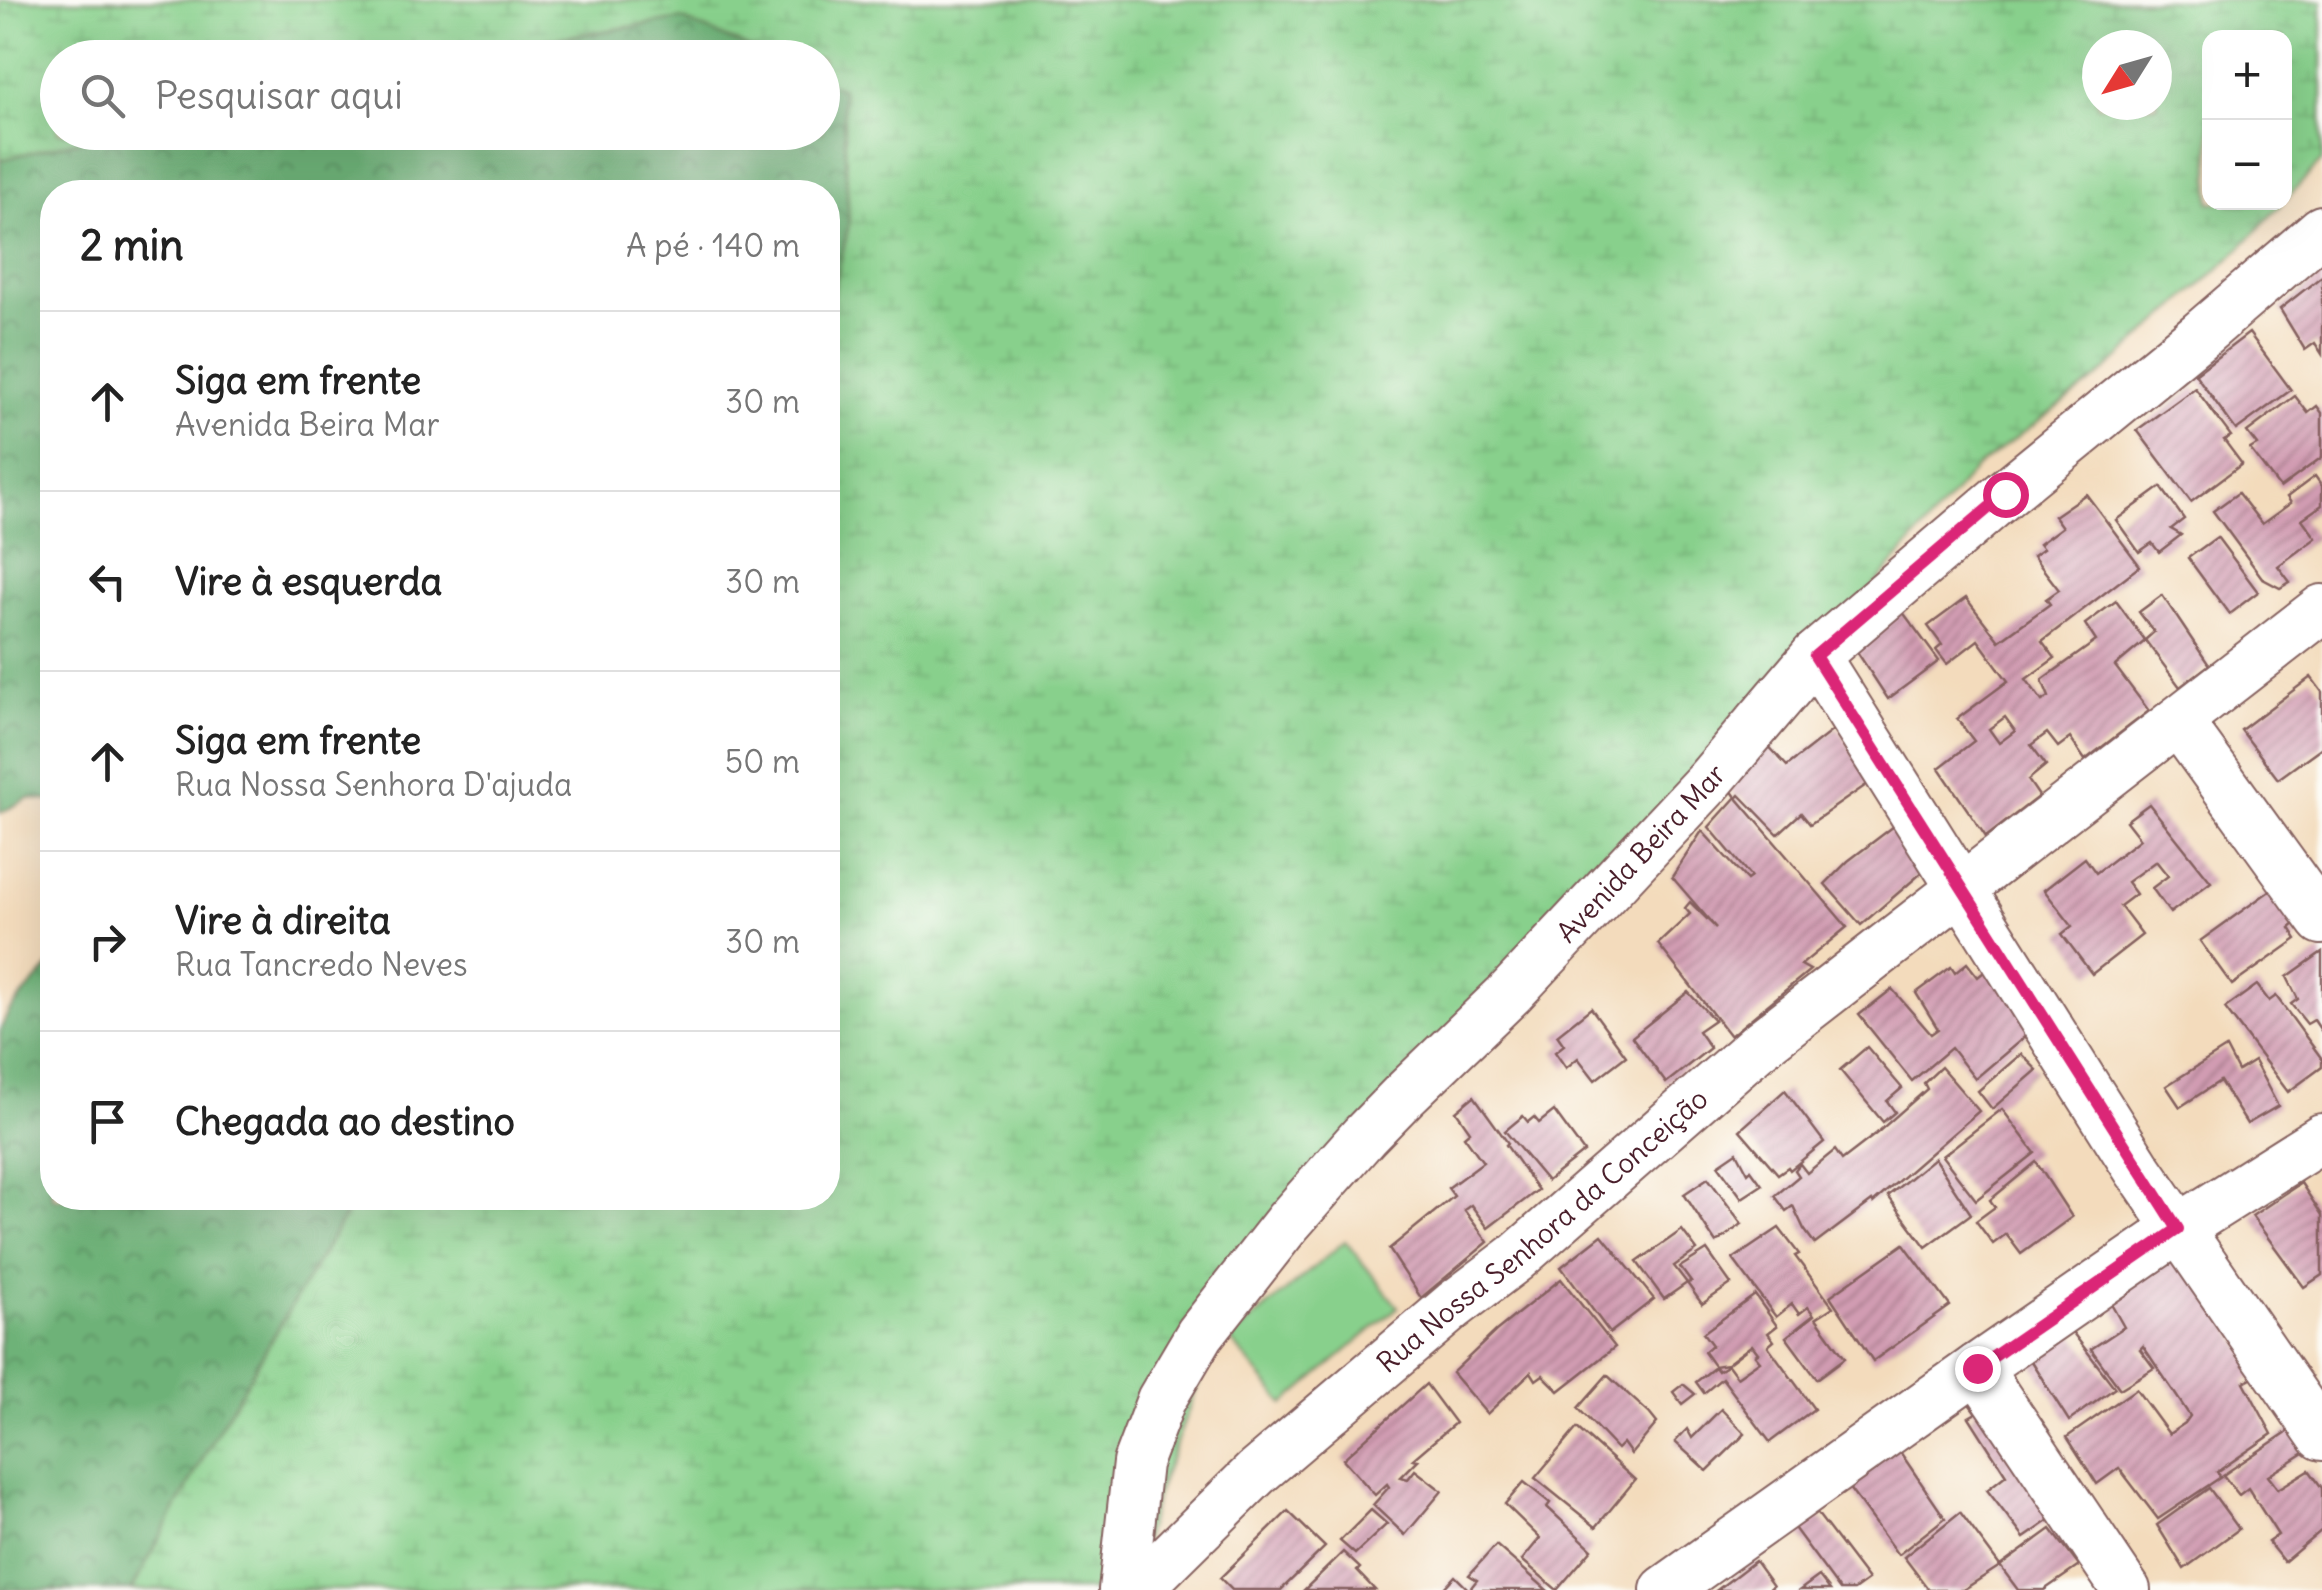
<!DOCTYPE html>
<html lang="pt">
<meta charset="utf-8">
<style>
body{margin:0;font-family:Delius,sans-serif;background:#f2f2f2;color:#222}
.controls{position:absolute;right:30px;top:30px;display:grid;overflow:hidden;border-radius:20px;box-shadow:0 10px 40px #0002}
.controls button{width:90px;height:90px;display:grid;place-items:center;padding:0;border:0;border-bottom:2px solid #e0e0e0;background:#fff;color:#222;font:50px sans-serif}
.compass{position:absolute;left:2082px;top:30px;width:90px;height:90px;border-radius:50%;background:#fff;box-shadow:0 10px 40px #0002;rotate:233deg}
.stop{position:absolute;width:30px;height:30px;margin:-22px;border:8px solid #db2777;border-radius:50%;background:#fff}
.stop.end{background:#db2777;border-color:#fff;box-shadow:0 2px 10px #0008}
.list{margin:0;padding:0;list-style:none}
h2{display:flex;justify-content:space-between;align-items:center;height:130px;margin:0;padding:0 40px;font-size:42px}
h2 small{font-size:32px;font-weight:400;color:#767676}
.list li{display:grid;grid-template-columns:65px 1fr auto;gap:30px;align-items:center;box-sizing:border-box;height:180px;padding:0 40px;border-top:2px solid #e0e0e0}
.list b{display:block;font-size:38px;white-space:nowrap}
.list p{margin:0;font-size:32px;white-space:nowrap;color:#767676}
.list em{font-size:32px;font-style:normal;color:#767676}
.icon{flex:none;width:55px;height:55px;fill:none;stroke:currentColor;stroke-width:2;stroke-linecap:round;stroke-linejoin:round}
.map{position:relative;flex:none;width:2322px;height:1590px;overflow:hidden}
.search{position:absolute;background:#fff;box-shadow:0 10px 40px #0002;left:40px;top:40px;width:800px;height:110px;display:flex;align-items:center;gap:25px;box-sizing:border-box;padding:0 35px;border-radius:55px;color:#767676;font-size:38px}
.panel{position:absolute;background:#fff;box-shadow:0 10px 40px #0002;left:40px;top:180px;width:800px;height:1030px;border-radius:40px}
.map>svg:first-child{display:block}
</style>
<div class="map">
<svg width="2322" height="1590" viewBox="0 0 2322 1590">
<defs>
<pattern id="forest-crowns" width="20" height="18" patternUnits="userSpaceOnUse" patternTransform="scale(2.5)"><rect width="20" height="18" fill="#6eb278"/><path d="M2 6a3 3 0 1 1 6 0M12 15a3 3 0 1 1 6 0" fill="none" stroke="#5c9063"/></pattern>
<pattern id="wetland-marsh" width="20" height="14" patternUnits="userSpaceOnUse" patternTransform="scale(2.5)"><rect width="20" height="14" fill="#88d08c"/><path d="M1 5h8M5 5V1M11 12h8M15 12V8" fill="none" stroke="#77b279"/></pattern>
<pattern id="building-hatch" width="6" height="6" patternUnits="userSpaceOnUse" patternTransform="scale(2.5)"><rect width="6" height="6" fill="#d19cb2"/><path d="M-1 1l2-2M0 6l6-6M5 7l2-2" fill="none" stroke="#ac7f91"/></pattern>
</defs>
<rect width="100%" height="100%" fill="#fdfcf7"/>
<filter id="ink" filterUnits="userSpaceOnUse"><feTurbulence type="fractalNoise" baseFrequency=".01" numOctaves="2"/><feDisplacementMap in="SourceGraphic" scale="20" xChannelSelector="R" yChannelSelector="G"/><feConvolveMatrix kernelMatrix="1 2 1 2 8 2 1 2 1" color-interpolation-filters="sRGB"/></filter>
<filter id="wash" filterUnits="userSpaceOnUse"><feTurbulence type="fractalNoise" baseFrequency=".0048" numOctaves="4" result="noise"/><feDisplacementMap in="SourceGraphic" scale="40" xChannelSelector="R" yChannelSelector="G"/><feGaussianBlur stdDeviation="2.25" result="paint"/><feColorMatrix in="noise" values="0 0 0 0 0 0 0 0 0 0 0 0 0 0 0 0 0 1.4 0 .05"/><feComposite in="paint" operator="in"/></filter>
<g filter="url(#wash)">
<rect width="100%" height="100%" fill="#f3dbbc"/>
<g fill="url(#forest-crowns)" stroke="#5c6852" stroke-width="2.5">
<path d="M681,19L771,57L433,58Z"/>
<path d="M823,80L842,88L849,224L828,316V192H52V801L29,798L0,813V160L108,132H822Z"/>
<path d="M52,964V1198H355L218,1431L132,1590H0V1030L9,1011Z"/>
</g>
<path fill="url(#wetland-marsh)" stroke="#69785c" stroke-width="2.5" fill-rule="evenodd" d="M0,0H2322V161L2285,200L2284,38H2210V202L2282,203L2233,256L2096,379L1978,466L1855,608L1238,1278L1157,1494L1130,1590H132L218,1431L355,1198H828V316L849,224L842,89L823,80L822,58L771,57L681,19L433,57L58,58V132L108,133L0,160ZM2097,45H2157V105H2097Z"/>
<path fill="#88d08c" stroke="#69785c" stroke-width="2.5" d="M1345,1241L1398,1307L1284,1404L1230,1339Z"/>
<g id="blocks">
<g fill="url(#building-hatch)" fill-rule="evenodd">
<path d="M2322,276V354L2315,343L2305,350L2280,309Z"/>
<path d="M2249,333L2291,390L2236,430L2195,374Z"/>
<path d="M2195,388L2231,436L2224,440L2242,464L2191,502L2137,430Z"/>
<path d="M2295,396L2308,413L2317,406L2322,413V457L2280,488L2250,449L2257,445L2247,432Z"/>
<path d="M2315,476L2322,486V505L2302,519L2316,538L2278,566L2290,582L2280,588L2263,579L2213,511L2238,493L2262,524L2291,503L2287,497Z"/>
<path d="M2161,487L2184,519L2171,529L2181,535L2159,552L2152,543L2139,552L2116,520Z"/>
<path d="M2086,494L2140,566L2042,641L2055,658L2026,679L2042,701L2049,697L2042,680L2096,641L2085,624L2116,601L2145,641L2115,666L2149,711L2085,760L2070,738L2058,747L2047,733L2031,745L2046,765L2028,780L2039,796L1986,837L1939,768L1974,741L1957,719L2008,681L1978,640L1947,664L1936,650L1942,645L1928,626L1966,598L1999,641L2050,604L2046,599L2059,590L2033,556L2043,549L2039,544L2062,527L2054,516ZM2005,717L2015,731L1999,743L1989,729Z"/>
<path d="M2217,537L2258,592L2229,614L2188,558Z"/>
<path d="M2162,595L2209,665L2180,687L2145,640L2154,632L2139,612Z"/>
<path d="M1894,600L1939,661L1888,699L1846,635Z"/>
<path d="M2311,677L2322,692V747L2278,779L2241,730Z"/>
<path d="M1837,727L1872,781L1810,824L1801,813L1778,834L1740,795L1737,798L1847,927L1801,965L1810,970L1730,1036L1658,944L1690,914L1685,908L1690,902L1716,928L1672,877L1702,831L1747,880L1751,877L1709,827L1736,797L1731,790L1764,741L1787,766Z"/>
<path d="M2149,804L2211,882L2170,913L2152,888L2168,876L2156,861L2127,882L2136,894L2120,906L2142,935L2092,974L2062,934L2072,926L2044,890L2085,858L2096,873L2140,839L2126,821Z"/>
<path d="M1902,820L1933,863L1861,925L1825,884L1848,861Z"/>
<path d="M2271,890L2296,923L2290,928L2297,939L2232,985L2200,941Z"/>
<path d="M2322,952V1032L2314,1020L2307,1024L2291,1004L2298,999L2287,977Z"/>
<path d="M1967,963L1978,977L1990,967L2035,1028L1975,1079L1951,1048L1912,1081L1859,1015L1892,989L1931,1034L1938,1029L1916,993L1951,967L1955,973Z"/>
<path d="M2257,985L2269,1001L2276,996L2322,1059V1067L2288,1092L2225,1008Z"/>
<path d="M1688,992L1714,1020L1698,1031L1710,1048L1666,1083L1632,1037Z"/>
<path d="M1591,1008L1626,1056L1595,1080L1578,1058L1566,1068L1555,1052L1564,1045L1557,1035Z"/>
<path d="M1867,1047L1902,1088L1887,1101L1895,1112L1883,1122L1840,1070Z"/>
<path d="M2226,1048L2238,1071L2254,1061L2278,1106L2247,1124L2220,1081L2180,1107L2166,1086Z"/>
<path d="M2021,1054L2037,1070L1992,1109L1978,1091Z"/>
<path d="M1941,1067L1979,1111L1873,1203L1872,1201L1815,1244L1804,1229L1793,1206L1786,1211L1775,1196L1799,1176L1795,1170L1800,1164L1807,1173L1835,1150L1842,1160L1877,1133L1927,1089L1924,1083Z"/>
<path d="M1785,1090L1824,1142L1790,1170L1788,1167L1778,1174L1740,1130Z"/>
<path d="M1474,1096L1508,1143L1506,1145L1538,1190L1488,1228L1471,1205L1464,1210L1488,1242L1421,1298L1389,1249L1448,1201L1454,1196L1448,1188L1483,1162L1464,1136L1470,1131L1456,1111Z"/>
<path d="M2002,1109L2035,1153L1976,1200L1942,1156Z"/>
<path d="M1554,1111L1584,1152L1547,1181L1505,1131L1523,1116L1528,1122L1534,1117L1539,1123Z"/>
<path d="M1737,1152L1748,1173L1751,1170L1762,1185L1742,1198L1718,1165Z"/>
<path d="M1934,1158L1971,1214L1926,1247L1888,1196Z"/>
<path d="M2036,1162L2072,1217L2021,1254L2006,1234L1993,1244L1976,1221L1995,1207L1990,1200Z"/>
<path d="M1708,1178L1742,1224L1716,1243L1684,1194Z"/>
<path d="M2301,1183L2322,1215V1275L2304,1287L2252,1216Z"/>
<path d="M1779,1228L1799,1254L1795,1256L1833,1307L1816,1318L1845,1358L1817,1379L1786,1337L1814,1315L1808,1307L1799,1314L1792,1304L1776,1317L1733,1259Z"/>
<path d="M1682,1230L1697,1250L1674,1266L1687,1283L1664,1299L1637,1262Z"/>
<path d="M1602,1235L1654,1299L1610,1333L1561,1267Z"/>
<path d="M1904,1244L1950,1306L1873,1361L1830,1296Z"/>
<path d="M2183,1247L2258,1374L2244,1382L2272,1434L2217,1472L2221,1477L2158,1519L2119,1468L2097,1484L2067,1437L2136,1389L2169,1434L2185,1423L2190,1416L2143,1346L2140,1349L2154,1368L2120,1389L2091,1349L2124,1327L2107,1297Z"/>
<path d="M1707,1250L1731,1284L1702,1304L1687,1283L1691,1282L1680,1267Z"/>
<path d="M1561,1279L1615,1347L1559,1391L1543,1375L1536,1380L1531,1372L1487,1414L1452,1373L1496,1331Z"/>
<path d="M1755,1295L1777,1326L1768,1333L1774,1341L1768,1346L1814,1409L1770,1442L1722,1378L1704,1393L1696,1382L1715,1367L1718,1371L1728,1365L1737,1377L1760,1361L1755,1355L1758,1353L1752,1345L1727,1364L1714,1366L1704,1352L1712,1345L1703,1333Z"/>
<path d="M2070,1329L2115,1388L2069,1421L2029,1358Z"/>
<path d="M1607,1375L1649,1413L1657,1423L1631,1454L1623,1443L1617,1449L1578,1408Z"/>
<path d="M1426,1384L1455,1423L1413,1459L1418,1460L1401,1477L1408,1479L1415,1470L1442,1491L1405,1535L1373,1505L1389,1487L1387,1484L1375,1495L1343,1459Z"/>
<path d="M1683,1384L1695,1394L1682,1404L1673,1392Z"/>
<path d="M1985,1394L2063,1511L2024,1538L1987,1490L2006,1475L1969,1417L1976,1413L1970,1405Z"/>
<path d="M1721,1409L1745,1434L1707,1471L1675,1442L1687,1429L1692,1438Z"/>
<path d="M2296,1426L2312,1448L2268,1476L2278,1489L2309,1470L2322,1488V1530L2284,1562L2268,1542L2278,1535L2248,1488L2239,1495L2223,1475Z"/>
<path d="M1577,1428L1635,1480L1596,1527L1535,1478Z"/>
<path d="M1896,1446L1945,1518L1898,1555L1846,1484Z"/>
<path d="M1524,1482L1550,1503L1547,1507L1592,1549L1557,1590L1522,1560L1540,1538L1505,1504Z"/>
<path d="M2209,1488L2239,1529L2184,1569L2157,1525Z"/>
<path d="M1814,1509L1868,1580L1854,1590H1840L1792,1525Z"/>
<path d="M1371,1510L1387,1524L1355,1554L1340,1541Z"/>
<path d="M1288,1511L1325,1547L1281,1590H1232L1220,1578Z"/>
<path d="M1960,1512L2000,1566L2051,1529L2079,1566L2044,1590H2018L2000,1566L1963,1590H1929L1904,1557Z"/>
<path d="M1496,1545L1547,1590H1442L1455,1576L1469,1590L1477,1580L1469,1575Z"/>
<path d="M1343,1552L1360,1568L1357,1571L1375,1590H1304Z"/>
<path d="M1755,1561L1773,1586L1768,1590H1717Z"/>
<path d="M1819,1576L1830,1590H1800Z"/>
</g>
</g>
</g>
<g filter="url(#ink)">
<use href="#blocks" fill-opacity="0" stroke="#85615e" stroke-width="2.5"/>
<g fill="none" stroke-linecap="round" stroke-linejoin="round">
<defs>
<g id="minor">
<path d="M1815,656L2137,1168L2322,1436"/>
<path d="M2178,721L2322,920"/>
<path d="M1977,1368L2126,1590"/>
<path id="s1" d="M1123,1590L1137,1463L1161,1400L1200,1334L1288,1222L1364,1136L1403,1096L1510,993L1708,782L1815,656L2005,494L2200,335L2322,230"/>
<path id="s2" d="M1137,1590L1256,1473L1454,1305L1516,1258L1757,1047L2322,609"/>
<path d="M1665,1590L1977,1368L2178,1229L2322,1138"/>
</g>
</defs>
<use href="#minor" stroke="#85615e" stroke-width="52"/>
<use href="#minor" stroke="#fff" stroke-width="48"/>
</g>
</g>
<g fill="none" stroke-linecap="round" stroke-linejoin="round" filter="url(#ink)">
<path stroke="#db2777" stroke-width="12" d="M1977,1368L2178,1229L1815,656L2005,494"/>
</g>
<g text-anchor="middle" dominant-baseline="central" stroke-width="8" stroke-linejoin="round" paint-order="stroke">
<g font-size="28" fill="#4a1f2b" stroke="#fdfcf7">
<text stroke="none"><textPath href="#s1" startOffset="925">Avenida Beira Mar</textPath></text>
<text stroke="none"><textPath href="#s2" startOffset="542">Rua Nossa Senhora da Conceição</textPath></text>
</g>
</g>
</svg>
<div class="controls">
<button>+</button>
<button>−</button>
</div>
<svg class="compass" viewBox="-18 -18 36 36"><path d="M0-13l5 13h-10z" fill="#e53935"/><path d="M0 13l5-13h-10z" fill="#767676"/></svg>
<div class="stop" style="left:2005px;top:494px"></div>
<div class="stop end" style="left:1977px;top:1368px"></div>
<div class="search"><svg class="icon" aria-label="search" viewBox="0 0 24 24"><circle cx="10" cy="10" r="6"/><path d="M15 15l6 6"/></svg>Pesquisar aqui</div>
<section class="panel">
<h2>2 min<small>A pé · 140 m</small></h2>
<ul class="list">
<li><svg class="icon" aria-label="ahead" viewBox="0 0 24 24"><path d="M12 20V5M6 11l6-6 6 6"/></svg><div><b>Siga em frente</b><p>Avenida Beira Mar</p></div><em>30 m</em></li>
<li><svg class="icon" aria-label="left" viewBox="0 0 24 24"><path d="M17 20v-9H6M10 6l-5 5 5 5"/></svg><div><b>Vire à esquerda</b></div><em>30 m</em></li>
<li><svg class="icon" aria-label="ahead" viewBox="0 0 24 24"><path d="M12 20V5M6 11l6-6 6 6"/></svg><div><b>Siga em frente</b><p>Rua Nossa Senhora D'ajuda</p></div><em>50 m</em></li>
<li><svg class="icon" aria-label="right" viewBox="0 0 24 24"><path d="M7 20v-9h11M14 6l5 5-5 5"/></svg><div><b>Vire à direita</b><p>Rua Tancredo Neves</p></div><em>30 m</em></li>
<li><svg class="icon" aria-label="arrive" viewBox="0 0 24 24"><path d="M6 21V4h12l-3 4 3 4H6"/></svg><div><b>Chegada ao destino</b></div></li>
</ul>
</section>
</div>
